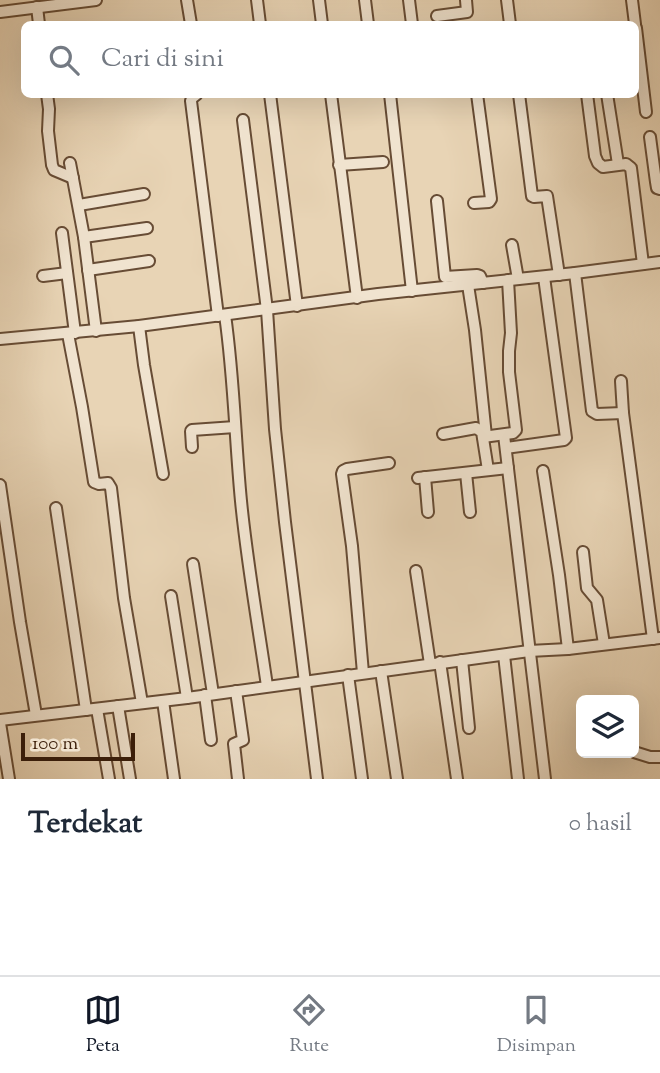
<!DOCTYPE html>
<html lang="id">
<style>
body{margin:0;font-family:"Sorts Mill Goudy",serif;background:#f6f6f7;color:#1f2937}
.controls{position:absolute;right:21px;bottom:21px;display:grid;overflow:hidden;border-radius:10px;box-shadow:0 7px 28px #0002}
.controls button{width:63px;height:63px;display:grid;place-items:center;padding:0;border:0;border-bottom:2px solid #e0e1e3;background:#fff;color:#1f2937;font:35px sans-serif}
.scale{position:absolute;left:21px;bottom:18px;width:114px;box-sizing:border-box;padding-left:7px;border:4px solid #3c1f0a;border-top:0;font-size:19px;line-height:24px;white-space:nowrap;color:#3c1f0a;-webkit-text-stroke:5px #f0e3cf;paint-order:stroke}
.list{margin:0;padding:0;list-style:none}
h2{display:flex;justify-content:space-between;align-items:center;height:91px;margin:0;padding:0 28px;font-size:30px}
h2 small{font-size:23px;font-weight:400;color:#747a83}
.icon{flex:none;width:38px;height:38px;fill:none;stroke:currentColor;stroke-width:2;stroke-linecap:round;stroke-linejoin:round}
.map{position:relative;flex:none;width:660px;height:779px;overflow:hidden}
.search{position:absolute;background:#fff;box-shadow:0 7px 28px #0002;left:21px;right:21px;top:21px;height:77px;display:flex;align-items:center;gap:18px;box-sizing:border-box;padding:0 24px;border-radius:10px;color:#747a83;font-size:26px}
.sheet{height:196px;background:#fff}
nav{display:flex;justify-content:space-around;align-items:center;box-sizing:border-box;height:98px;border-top:2px solid #e0e1e3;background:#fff;font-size:19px;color:#747a83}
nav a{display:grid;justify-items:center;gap:4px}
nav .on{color:#111827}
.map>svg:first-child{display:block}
</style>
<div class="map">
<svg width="660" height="779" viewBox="0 0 660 779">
<rect width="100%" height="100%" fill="#e8d4b5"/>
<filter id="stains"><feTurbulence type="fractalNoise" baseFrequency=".00286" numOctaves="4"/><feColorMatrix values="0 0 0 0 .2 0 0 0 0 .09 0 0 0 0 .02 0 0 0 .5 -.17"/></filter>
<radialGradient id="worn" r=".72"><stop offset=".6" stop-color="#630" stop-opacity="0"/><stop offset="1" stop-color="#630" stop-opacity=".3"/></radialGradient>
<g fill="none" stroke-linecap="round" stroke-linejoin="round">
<defs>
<g id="minor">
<path d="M187,0L191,24"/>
<path d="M257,0L260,24"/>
<path d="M319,0L322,24"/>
<path d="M365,0L368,24"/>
<path d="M409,0L412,24"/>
<path d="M507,0L510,24"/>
<path d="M632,0L635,24"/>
<path d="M37,7L39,24"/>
<path d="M0,12L96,0"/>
<path d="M437,16L467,12L466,0"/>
<path d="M636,28L646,112"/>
<path d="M47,94L49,109L48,131L52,165L54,170L73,178"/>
<path d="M197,94L192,98L191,101L218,316"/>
<path d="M270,94L297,306"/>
<path d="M331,94L357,298"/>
<path d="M390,94L412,291"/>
<path d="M519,94L532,196L534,197L547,196L559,275"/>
<path d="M587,94L595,156L598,163L603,167L626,164L631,168L643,264"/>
<path d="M607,94L618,164"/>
<path d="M243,120L267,310L275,429L285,522L317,779"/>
<path d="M650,137L656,182L657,188L660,189"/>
<path d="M70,163L84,237L96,331"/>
<path d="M339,165L383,162"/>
<path d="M437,201L445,277L477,275L480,276L483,283"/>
<path d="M474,203L489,202L491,199L477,94"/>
<path d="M79,205L144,194"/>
<path d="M62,233L75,333"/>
<path d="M84,237L147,228"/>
<path d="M512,245L518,279"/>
<path d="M88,270L149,261"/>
<path d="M575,273L592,411L597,414L623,413L653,639"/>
<path d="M43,276L67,273"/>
<path d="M468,285L475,330L486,436"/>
<path d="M225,315C234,377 235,439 241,501C247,563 258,624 267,686"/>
<path d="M139,326L144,365L163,474"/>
<path d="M68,334L82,407L94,482L99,484L108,483L111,488L124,598L142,703"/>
<path d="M0,339L139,326L378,294L575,273L660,262"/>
<path d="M621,381L623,413"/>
<path d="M443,434L476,428L482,432L488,470"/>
<path d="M504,435L545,779"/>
<path d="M483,437L513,433L516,430L509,372V351L511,333L508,280"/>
<path d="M192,447L191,431L192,430L235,427"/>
<path d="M506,448L564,440L566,438L544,277"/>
<path d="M543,471L559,575L568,649"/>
<path d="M466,473L470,512"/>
<path d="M425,477L428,512"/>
<path d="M418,478L508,468"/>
<path d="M0,485L20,622L36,715"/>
<path d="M56,508L86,710"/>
<path d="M583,552L587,588L597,600L604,644"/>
<path d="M193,564L213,694"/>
<path d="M416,571L430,664"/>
<path d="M171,596L187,698"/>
<path d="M504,655L518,779"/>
<path d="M462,660L469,728"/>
<path d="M440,662L457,779"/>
<path d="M381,671L397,779"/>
<path d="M363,673L352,546L342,474L343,471L347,469L389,463"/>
<path d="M348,675L362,779"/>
<path d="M236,691L243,740L234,744L238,779"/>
<path d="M205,695L211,740"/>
<path d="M163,701L174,779"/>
<path d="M118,706L130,779"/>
<path d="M97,709L109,779"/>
<path d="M0,720L187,698L529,651L568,649L660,638"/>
<path d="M0,723L9,779"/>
<path d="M634,752L650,757H660"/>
</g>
</defs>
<use href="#minor" stroke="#674c35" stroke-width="14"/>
<use href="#minor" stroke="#f0e3cf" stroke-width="10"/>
</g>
<rect width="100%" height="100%" filter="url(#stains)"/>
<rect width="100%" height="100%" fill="url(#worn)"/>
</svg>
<div class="controls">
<button><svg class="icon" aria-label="layers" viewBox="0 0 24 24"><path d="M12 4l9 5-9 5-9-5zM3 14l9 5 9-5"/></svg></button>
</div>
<div class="scale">100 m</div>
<div class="search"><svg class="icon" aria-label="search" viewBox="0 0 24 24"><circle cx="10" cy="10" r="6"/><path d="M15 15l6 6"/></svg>Cari di sini</div>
</div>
<section class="sheet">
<h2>Terdekat<small>0 hasil</small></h2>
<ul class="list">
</ul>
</section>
<nav>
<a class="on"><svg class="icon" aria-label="map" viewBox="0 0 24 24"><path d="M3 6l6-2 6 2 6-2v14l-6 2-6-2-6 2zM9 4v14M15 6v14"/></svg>Peta</a>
<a><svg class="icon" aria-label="directions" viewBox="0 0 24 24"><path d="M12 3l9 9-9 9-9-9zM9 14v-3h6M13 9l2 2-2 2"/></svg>Rute</a>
<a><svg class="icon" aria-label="saved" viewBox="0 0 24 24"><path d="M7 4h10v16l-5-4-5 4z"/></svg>Disimpan</a>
</nav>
